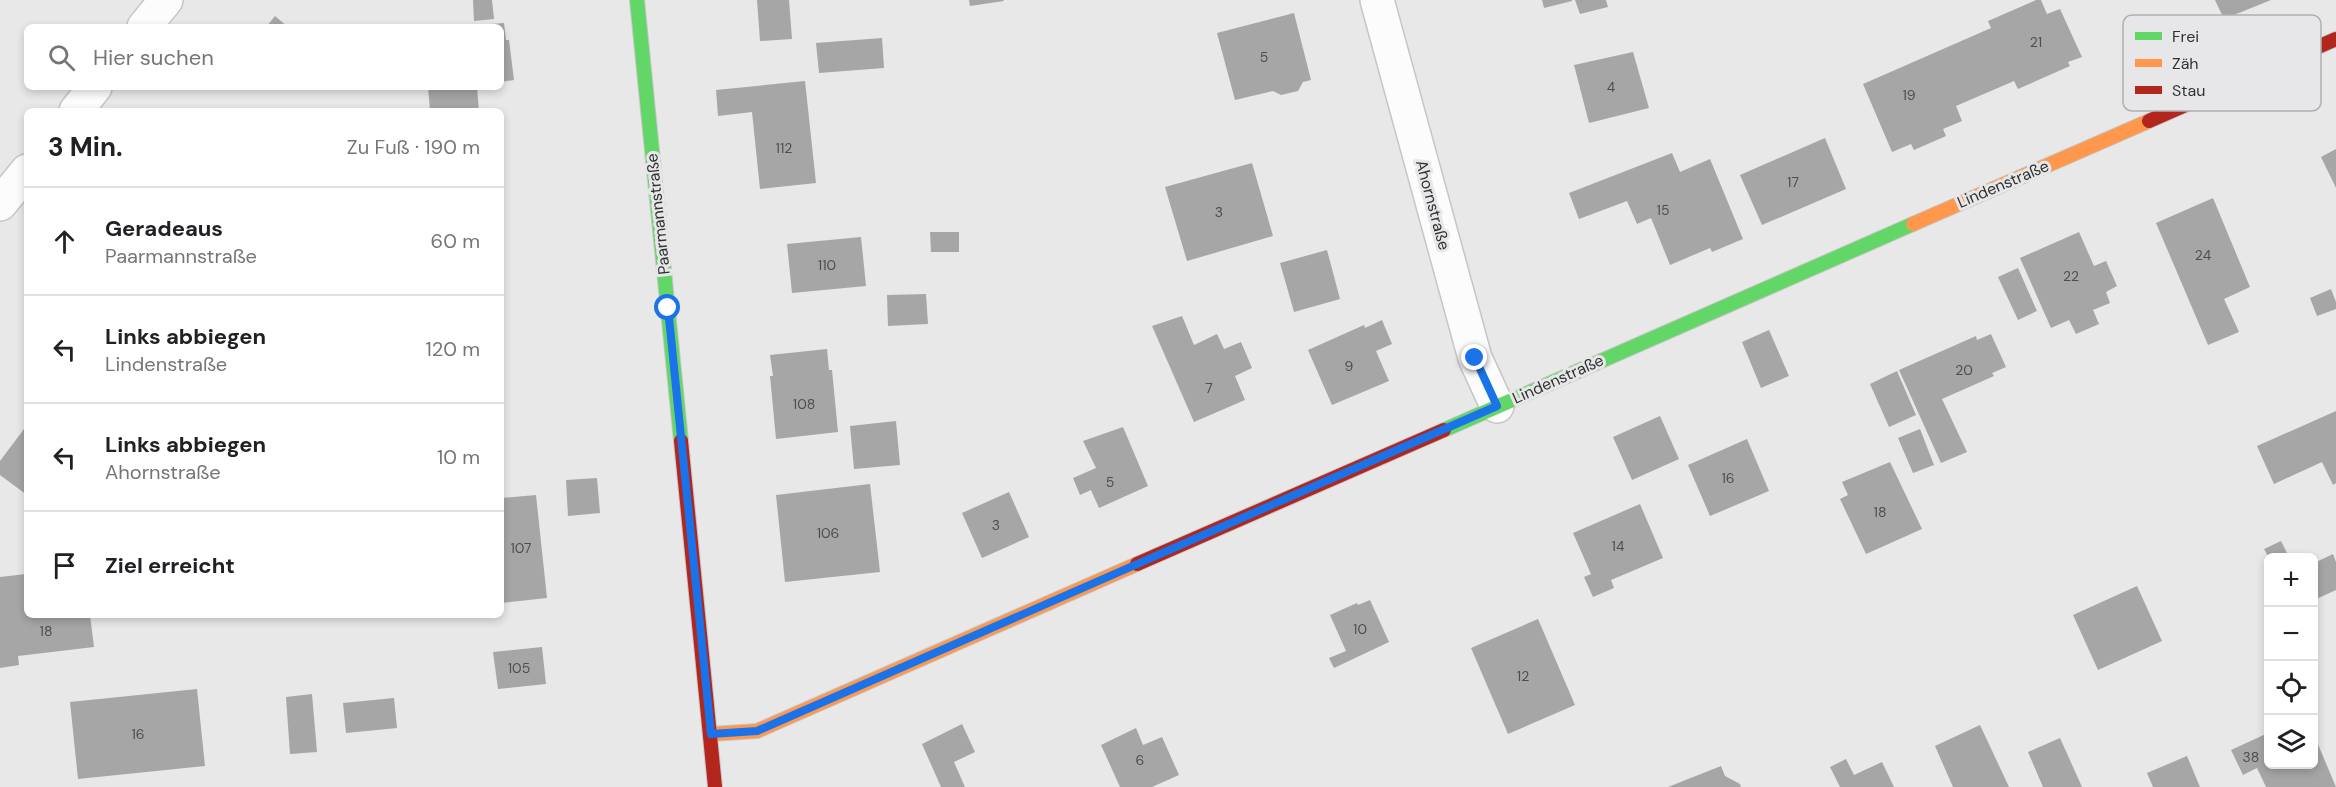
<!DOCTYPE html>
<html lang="de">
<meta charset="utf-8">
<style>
body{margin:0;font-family:"DM Sans",sans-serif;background:#f6f6f6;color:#202124}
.controls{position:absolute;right:18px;bottom:18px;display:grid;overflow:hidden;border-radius:9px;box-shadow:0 3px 9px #0003}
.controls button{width:54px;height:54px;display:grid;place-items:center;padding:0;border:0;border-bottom:2px solid #e0e0e0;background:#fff;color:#202124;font:30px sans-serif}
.stop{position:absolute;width:18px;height:18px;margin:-14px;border:4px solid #1a73e8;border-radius:50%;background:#fff}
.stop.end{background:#1a73e8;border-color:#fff;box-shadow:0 2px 6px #0008}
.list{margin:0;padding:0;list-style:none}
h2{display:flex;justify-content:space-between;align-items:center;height:78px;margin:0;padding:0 24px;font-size:26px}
h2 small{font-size:20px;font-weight:400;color:#757577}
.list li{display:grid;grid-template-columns:39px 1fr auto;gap:18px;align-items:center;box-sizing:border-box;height:108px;padding:0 24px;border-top:2px solid #e0e0e0}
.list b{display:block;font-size:22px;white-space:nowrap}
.list p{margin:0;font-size:20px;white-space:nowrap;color:#757577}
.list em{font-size:20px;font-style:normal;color:#757577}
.icon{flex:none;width:33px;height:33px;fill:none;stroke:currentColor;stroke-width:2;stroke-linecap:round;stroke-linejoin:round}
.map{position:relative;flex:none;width:2336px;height:787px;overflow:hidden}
.search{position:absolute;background:#fff;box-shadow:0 3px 9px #0003;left:24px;top:24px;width:480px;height:66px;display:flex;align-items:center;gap:15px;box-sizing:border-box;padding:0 21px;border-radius:9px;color:#757577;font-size:22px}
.panel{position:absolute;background:#fff;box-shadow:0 3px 9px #0003;left:24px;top:108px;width:480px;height:510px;border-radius:9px}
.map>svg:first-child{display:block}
</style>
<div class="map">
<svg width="2336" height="787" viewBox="0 0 2336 787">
<rect width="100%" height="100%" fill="#e8e8e8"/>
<g fill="#a6a6a6">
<path d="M473,0H492L494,19L474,21Z"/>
<path d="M757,0H789L792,39L760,41Z"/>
<path d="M969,0H1003L1004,1L970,6Z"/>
<path d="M1542,0H1572V1L1544,8Z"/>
<path d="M1575,0H1606L1608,7L1580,14Z"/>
<path d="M2036,0H2041L2047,14L2060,9L2082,57L2068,62L2070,66L2018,89L2014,81L1956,106L1962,121L1943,129L1946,136L1914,150L1911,144L1892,152L1863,84L1991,28L1988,21Z"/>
<path d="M2215,0H2271L2224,19Z"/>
<path d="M1294,13L1311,80L1303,82L1298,91L1281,95L1273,91L1235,100L1217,33Z"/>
<path d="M275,16L288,27H266Z"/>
<path d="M504,23L506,40H509L514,80L501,82V27L478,25Z"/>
<path d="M882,38L884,68L819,73L816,43Z"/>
<path d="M1633,52L1649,108L1589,123L1574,65Z"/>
<path d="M805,81L816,183L760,189L752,112L718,116L716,90Z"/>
<path d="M428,87H477L479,111H430Z"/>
<path d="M1825,138L1846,189L1762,225L1740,175Z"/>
<path d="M2336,149V188L2321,157Z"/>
<path d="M1672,153L1680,172L1710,159L1743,239L1712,252L1710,248L1670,265L1651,218L1637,224L1627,201L1579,219L1569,193Z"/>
<path d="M1252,163L1273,236L1187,261L1165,187Z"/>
<path d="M2213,198L2250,287L2224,299L2239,332L2208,345L2156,223Z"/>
<path d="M930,232H959V252H931Z"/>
<path d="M2079,232L2094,266L2106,261L2117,286L2106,292L2110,303L2093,310L2099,324L2076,334L2069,320L2051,328L2020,258Z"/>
<path d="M861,237L866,286L792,293L787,244Z"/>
<path d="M1327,250L1340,299L1294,312L1280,263Z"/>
<path d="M2018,268L2037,311L2018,320L1998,277Z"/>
<path d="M2331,289L2336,302V309L2317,316L2310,298Z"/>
<path d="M926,294L928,324L888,326L887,295Z"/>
<path d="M1182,316L1194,345L1217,334L1224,349L1241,342L1252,368L1235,376L1245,400L1194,422L1152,326Z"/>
<path d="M1382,320L1392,344L1376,351L1389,381L1332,405L1308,350L1364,325L1365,328Z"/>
<path d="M1769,330L1789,376L1761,388L1742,342Z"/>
<path d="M1991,334L2006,367L1992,373L1994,376L1942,399L1967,452L1941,463L1899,370L1976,336L1977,340Z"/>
<path d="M827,349L829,370H832L838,432L776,439L770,376H773L770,355Z"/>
<path d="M1897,371L1916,415L1889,427L1870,384Z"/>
<path d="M2336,411V483L2333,485L2322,462L2274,484L2257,446Z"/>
<path d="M1660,416L1679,459L1632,480L1613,437Z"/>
<path d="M896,421L900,465L854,469L850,426Z"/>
<path d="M27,425V495L0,475V461Z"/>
<path d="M1123,427L1148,486L1099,508L1091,490L1080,495L1073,478L1096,468L1083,441Z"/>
<path d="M1920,429L1934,465L1913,473L1898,438Z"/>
<path d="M1747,439L1769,491L1710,516L1688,465Z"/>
<path d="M1890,462L1922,529L1866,554L1840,499L1848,495L1842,482Z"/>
<path d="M597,478L600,513L568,516L566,480Z"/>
<path d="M870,484L880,572L785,582L776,495Z"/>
<path d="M1009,492L1029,537L982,558L962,513Z"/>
<path d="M536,495L547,598L501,603V498Z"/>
<path d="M1640,504L1663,558L1611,580L1614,588L1593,597L1584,577L1591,574L1573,533Z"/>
<path d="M2281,541L2288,555L2283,558H2269L2264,549Z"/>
<path d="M2333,554L2336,562V590L2314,600V563Z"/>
<path d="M26,574L27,615H90L94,647L18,656L19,665L0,668V577Z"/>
<path d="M2137,586L2162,641L2098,670L2073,615Z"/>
<path d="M1370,600L1389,642L1334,668L1329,658L1346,651L1330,615L1357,603L1358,605Z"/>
<path d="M1538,619L1575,705L1508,734L1471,648Z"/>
<path d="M542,647L546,684L498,689L493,652Z"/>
<path d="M197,689L205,766L78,779L70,702Z"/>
<path d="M312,694L317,752L290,754L286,697Z"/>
<path d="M394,698L397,728L346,733L343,703Z"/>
<path d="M962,724L975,752L954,762L965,787H941L922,744Z"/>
<path d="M1980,725L2009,787H1953L1935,746Z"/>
<path d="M1136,728L1143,745L1162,737L1179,775L1152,787H1120L1101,745Z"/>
<path d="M2268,733V764H2314V735L2336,787H2266L2257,768L2243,775L2231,750Z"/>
<path d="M2060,738L2082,787H2043L2028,752Z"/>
<path d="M2187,756L2200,787H2153L2147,773Z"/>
<path d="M1846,759L1854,775L1882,762L1894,787H1840L1830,767Z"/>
<path d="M1721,766L1725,776L1740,784L1741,787H1668Z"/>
</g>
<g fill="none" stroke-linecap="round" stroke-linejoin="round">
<defs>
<g id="street">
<path d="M1377,0L1475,358L1497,406"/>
<path d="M144,27L166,0"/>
<path d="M76,111L95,87"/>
<path d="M0,204L27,171"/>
</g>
<g id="fast">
<path d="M637,0L681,441"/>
<path d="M1444,430L1913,224"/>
</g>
<g id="slow">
<path d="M1913,224L2149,121"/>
<path d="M711,734L757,731L1137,564"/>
</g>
<g id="jam">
<path d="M2149,121L2336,39"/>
<path d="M681,441L715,787"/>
<path d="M1137,564L1444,430"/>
</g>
</defs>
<use href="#street" stroke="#c6c6c6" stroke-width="36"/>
<use href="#fast" stroke="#c6c6c6" stroke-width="16"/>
<use href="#slow" stroke="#c6c6c6" stroke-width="16"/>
<use href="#jam" stroke="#c6c6c6" stroke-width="16"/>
<use href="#street" stroke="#fcfcfc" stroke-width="33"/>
<use href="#fast" stroke="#63d668" stroke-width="14"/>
<use href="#slow" stroke="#ff974d" stroke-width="14"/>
<use href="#jam" stroke="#b3261e" stroke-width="14"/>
</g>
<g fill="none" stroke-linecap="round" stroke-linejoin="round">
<path stroke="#1a73e8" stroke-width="8" d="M668,308L711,734L757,731L1497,406L1475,358"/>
</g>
<g text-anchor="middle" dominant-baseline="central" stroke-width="6" stroke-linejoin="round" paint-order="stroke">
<g font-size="14" fill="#4e4e4e">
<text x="2036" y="42">21</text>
<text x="1264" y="57">5</text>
<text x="1611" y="87">4</text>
<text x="1909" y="95">19</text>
<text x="784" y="148">112</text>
<text x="1793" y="182">17</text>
<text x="1663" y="210">15</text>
<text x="1219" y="212">3</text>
<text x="2203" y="255">24</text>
<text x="827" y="265">110</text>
<text x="2071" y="276">22</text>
<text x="1349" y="366">9</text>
<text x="1964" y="370">20</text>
<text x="1209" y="388">7</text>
<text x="804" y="404">108</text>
<text x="1728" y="478">16</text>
<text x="1110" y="482">5</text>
<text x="1880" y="512">18</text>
<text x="996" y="525">3</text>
<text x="828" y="533">106</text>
<text x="1618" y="546">14</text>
<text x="521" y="548">107</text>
<text x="1360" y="629">10</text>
<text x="46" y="631">18</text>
<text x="519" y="668">105</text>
<text x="1523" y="676">12</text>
<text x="138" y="734">16</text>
<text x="2251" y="757">38</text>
<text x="1140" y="760">6</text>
</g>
<g font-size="16" fill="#303131" stroke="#e7e7e9">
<text transform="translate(2003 184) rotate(-23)">Lindenstraße</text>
<text transform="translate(1433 205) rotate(75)">Ahornstraße</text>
<text transform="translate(658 214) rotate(-96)">Paarmannstraße</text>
<text transform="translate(1558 379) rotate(-24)">Lindenstraße</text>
</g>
</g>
<rect x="2123" y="15" width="198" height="96" rx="9" fill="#e7e7e9" stroke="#b0b0b2" stroke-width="1.5"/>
<rect x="2135" y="32" width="27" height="8" fill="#63d668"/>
<rect x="2135" y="59" width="27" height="8" fill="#ff974d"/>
<rect x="2135" y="86" width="27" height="8" fill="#b3261e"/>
<g font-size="16" fill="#303131">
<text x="2172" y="42">Frei</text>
<text x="2172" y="69">Zäh</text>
<text x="2172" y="96">Stau</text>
</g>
</svg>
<div class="controls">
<button>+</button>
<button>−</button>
<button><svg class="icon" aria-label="locate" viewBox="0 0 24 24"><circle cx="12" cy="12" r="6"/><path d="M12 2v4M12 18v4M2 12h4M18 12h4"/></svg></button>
<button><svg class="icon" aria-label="layers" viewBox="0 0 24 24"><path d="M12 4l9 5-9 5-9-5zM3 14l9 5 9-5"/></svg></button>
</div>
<div class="stop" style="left:668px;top:308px"></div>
<div class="stop end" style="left:1475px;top:358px"></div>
<div class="search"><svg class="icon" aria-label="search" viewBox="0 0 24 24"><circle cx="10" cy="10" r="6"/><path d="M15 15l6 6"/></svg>Hier suchen</div>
<section class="panel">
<h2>3 Min.<small>Zu Fuß · 190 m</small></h2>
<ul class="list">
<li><svg class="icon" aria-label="ahead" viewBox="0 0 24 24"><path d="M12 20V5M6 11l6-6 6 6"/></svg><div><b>Geradeaus</b><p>Paarmannstraße</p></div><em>60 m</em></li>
<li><svg class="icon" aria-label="left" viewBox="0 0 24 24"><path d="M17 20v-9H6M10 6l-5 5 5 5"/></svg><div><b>Links abbiegen</b><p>Lindenstraße</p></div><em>120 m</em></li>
<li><svg class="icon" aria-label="left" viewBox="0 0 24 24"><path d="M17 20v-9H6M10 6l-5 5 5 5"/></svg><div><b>Links abbiegen</b><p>Ahornstraße</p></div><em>10 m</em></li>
<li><svg class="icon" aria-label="arrive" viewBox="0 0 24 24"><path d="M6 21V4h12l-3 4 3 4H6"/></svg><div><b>Ziel erreicht</b></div></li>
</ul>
</section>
</div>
